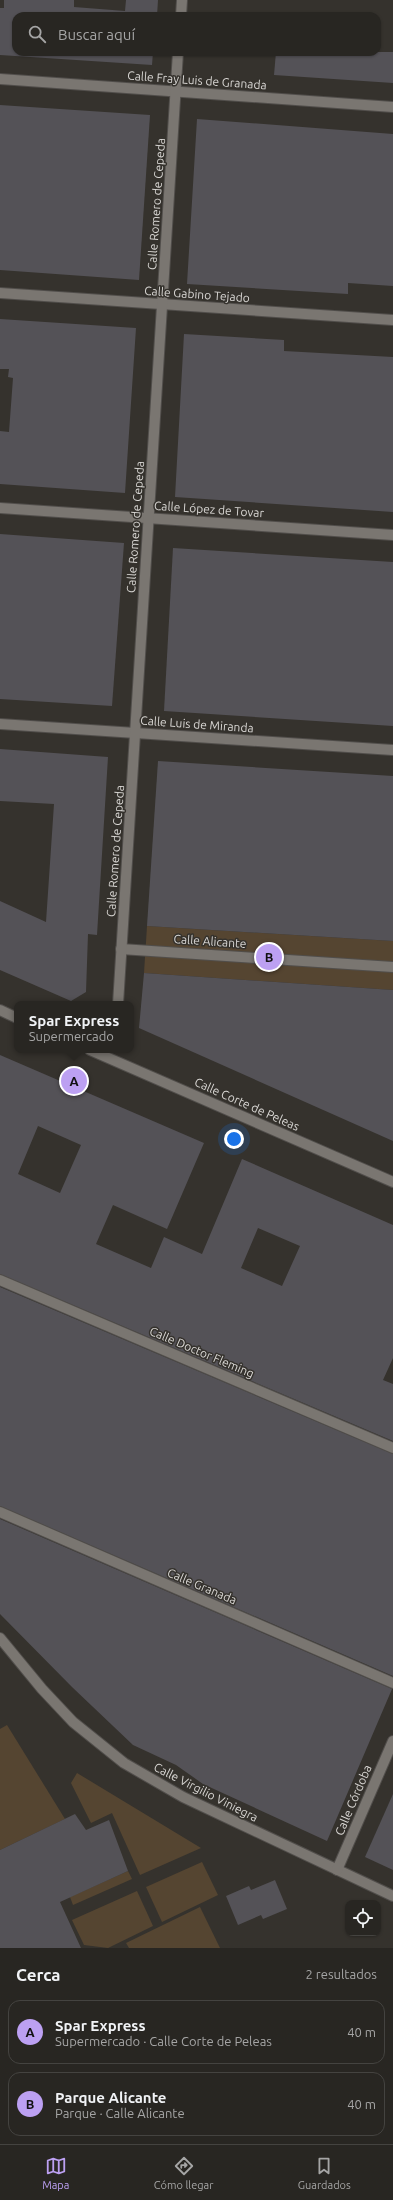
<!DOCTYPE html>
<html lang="es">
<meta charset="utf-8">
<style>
body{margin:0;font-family:Ubuntu,sans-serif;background:#34322f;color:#f1f3f6}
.controls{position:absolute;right:12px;bottom:12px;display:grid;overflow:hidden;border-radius:8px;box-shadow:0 1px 3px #0004}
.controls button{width:36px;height:36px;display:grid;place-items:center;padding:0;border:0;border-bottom:1px solid #444340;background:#282622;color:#f1f3f6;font:20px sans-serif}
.you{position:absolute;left:234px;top:1139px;width:14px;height:14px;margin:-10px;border:3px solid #fff;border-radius:50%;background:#1a73e8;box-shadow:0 0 0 6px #1a73e833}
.badge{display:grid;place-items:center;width:26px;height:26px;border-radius:50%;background:#bca0f2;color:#111;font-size:13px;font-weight:700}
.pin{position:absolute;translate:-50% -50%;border:2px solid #fff;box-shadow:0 1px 4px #0006}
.popup{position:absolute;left:14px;top:1001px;width:120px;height:52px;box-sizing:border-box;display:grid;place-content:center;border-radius:8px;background:#282622;filter:drop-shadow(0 1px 3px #0005);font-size:13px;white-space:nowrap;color:#a5a5a5}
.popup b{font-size:15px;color:#f1f3f6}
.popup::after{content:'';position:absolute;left:50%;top:100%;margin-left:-8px;border:8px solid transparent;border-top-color:#282622}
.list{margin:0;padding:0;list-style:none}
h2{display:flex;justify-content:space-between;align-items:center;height:52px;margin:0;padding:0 16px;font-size:17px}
h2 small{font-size:13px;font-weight:400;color:#a5a5a5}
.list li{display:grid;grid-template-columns:26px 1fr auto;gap:12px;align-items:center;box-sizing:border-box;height:64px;margin:0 8px 8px;padding:0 8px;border:1px solid #444340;border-radius:12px}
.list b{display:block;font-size:15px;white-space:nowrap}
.list p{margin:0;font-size:13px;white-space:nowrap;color:#a5a5a5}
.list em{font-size:13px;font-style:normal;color:#a5a5a5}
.icon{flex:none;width:22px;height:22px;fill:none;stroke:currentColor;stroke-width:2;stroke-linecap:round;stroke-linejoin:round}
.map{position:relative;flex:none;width:393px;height:1948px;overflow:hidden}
.search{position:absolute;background:#282622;box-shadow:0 1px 3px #0004;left:12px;right:12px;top:12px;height:44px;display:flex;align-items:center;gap:10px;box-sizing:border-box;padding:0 14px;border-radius:12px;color:#a5a5a5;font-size:15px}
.sheet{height:196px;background:#282622}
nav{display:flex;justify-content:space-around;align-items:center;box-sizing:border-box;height:56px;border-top:1px solid #444340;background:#282622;font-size:11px;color:#a5a5a5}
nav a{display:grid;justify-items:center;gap:2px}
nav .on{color:#bca0f2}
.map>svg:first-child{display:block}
</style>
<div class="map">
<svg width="393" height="1948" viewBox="0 0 393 1948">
<rect width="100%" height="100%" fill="#35322d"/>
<g fill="#554531">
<path d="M147,926L393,941V990L144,973Z"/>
<path d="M7,1725L65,1819L0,1850V1729Z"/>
<path d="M77,1773L201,1848L140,1875L112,1813L91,1823L71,1783Z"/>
<path d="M202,1862L218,1895L162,1922L146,1887Z"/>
<path d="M128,1871L132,1879L73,1905L70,1897Z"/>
<path d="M137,1891L153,1926L108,1948L84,1945L72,1920Z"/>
<path d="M200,1907L220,1948H129L126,1943Z"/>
</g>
<g fill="#545257" fill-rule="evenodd">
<path d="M4,0H74V7L125,11L126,0H158L157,16H16V52H153L152,65L0,55V8H4Z"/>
<path d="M276,52H393V83L274,75Z"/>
<path d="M0,105L150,115L139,280L0,270Z"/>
<path d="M197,119L393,134V286L348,283V294L187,284Z"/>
<path d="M0,319L136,328L125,493L0,484V431L9,432L13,378L8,377L9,369H0Z"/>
<path d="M184,334L284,340V351L393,357V512L175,497Z"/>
<path d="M0,534L124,543L112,706L0,699Z"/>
<path d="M173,548L393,562V726L164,711Z"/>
<path d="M0,749L108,757L97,935L88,934L86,992L71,1001L0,970V901L46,922L54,804L0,801Z"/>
<path d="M158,761L393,776V941L147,926Z"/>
<path d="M144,973L393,990V1141L139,1028Z"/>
<path d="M0,1055L204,1143L167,1229L113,1205L96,1244L151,1268L164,1237L202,1254L242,1159L393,1225V1358L383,1380L393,1384V1441L0,1274ZM38,1126L81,1145L60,1193L18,1174ZM258,1228L300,1246L282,1286L241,1268Z"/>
<path d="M0,1287L393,1454V1676L0,1506Z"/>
<path d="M0,1519L392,1689L327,1841L203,1784L176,1765L133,1745L72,1687L0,1614Z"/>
<path d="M393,1794V1870L365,1857Z"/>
<path d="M75,1814L86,1830L109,1820L128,1871L60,1902L81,1948H0V1850Z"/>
<path d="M275,1880L287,1909L263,1919L261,1915L238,1925L226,1896L249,1886L251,1890Z"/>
</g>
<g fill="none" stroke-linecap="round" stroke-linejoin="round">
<defs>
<path id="pedestrian" d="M121,949L393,967"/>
<g id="minor">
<path d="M181,16L182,0"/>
<path d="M0,79L393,107"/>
<path d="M0,293L393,320"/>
<path d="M0,508L393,535"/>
<path d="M0,724L393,750"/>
<path d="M118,1004L178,52"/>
<path d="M0,1010L17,1018"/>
<path d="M90,1050L393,1182"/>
<path d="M0,1280L393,1448"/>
<path d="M0,1512L393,1683"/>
<path d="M0,1638L42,1689L73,1722L124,1763L183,1797L393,1896"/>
<path d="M337,1870L393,1741"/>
</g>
</defs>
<use href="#pedestrian" stroke="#514e4b" stroke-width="12"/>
<use href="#minor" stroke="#514e4b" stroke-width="12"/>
<use href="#pedestrian" stroke="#7a7671" stroke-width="10"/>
<use href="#minor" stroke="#7a7671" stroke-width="10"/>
</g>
<g text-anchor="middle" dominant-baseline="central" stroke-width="3" stroke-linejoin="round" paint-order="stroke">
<g font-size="12" fill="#d9d7d4" stroke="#35322d">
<text transform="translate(197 80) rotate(4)">Calle Fray Luis de Granada</text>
<text transform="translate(156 204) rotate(-86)">Calle Romero de Cepeda</text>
<text transform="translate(197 294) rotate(4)">Calle Gabino Tejado</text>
<text transform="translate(209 509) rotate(4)">Calle López de Tovar</text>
<text transform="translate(135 527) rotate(-86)">Calle Romero de Cepeda</text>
<text transform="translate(197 724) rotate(4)">Calle Luis de Miranda</text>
<text transform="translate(115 851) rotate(-86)">Calle Romero de Cepeda</text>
<text transform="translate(210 941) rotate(4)">Calle Alicante</text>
<text transform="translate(247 1104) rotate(24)">Calle Corte de Peleas</text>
<text transform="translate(202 1352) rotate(23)">Calle Doctor Fleming</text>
<text transform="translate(202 1586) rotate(23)">Calle Granada</text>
<text transform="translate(206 1792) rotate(27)">Calle Virgilio Viniegra</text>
<text transform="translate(353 1800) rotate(-67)">Calle Córdoba</text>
</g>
</g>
</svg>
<div class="controls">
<button><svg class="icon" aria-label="locate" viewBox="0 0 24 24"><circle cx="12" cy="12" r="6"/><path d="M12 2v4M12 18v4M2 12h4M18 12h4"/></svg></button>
</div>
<div class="you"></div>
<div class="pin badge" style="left:74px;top:1081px">A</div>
<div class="popup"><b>Spar Express</b>Supermercado</div>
<div class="pin badge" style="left:269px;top:957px">B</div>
<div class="search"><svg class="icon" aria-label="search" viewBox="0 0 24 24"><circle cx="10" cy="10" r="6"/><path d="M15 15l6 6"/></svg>Buscar aquí</div>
</div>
<section class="sheet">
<h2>Cerca<small>2 resultados</small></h2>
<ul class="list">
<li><span class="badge">A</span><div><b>Spar Express</b><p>Supermercado · Calle Corte de Peleas</p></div><em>40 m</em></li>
<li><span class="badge">B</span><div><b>Parque Alicante</b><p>Parque · Calle Alicante</p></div><em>40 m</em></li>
</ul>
</section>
<nav>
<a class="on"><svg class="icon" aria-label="map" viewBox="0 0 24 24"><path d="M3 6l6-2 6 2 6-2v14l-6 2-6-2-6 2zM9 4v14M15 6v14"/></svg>Mapa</a>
<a><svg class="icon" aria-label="directions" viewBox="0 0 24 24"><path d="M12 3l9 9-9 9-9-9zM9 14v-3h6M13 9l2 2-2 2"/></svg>Cómo llegar</a>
<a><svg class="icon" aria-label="saved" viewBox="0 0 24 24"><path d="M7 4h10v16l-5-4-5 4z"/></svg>Guardados</a>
</nav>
